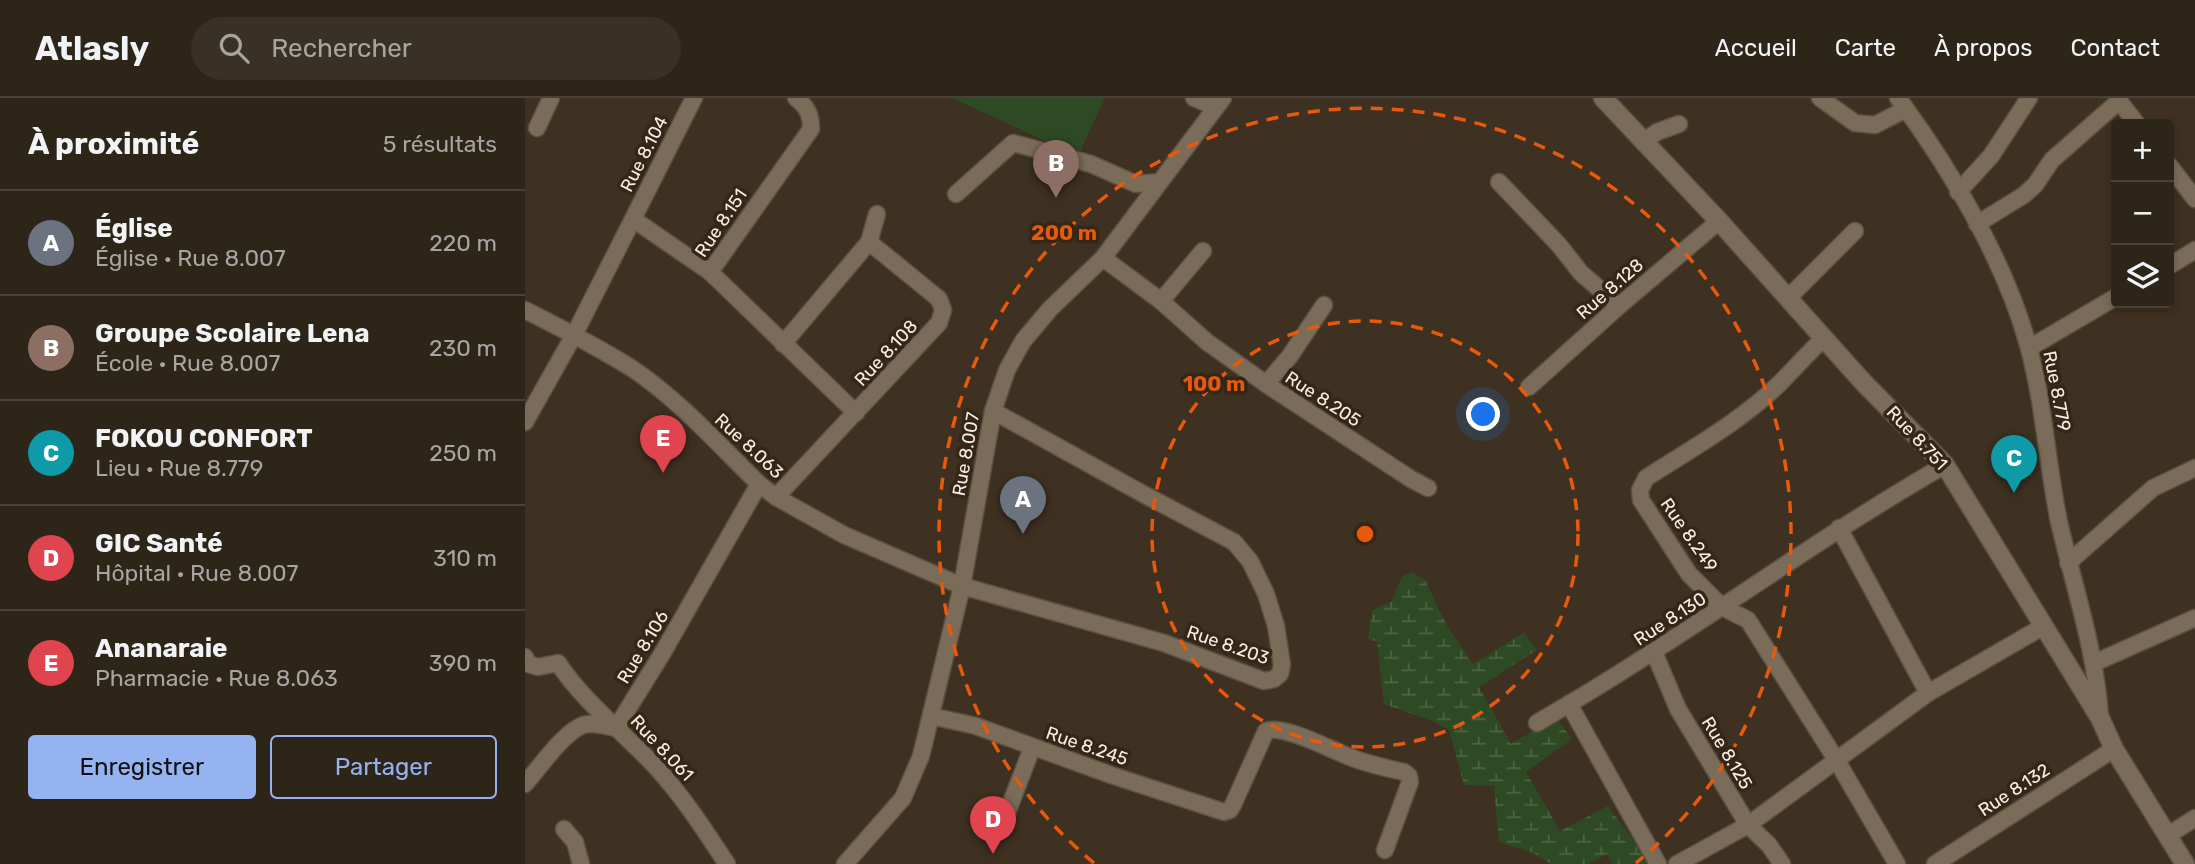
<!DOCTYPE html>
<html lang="fr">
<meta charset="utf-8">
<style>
body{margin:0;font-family:Rubik,sans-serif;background:#3a3126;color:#f1f3f6}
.controls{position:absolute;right:21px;top:21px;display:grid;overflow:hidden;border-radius:7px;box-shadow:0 4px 10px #0003}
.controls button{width:63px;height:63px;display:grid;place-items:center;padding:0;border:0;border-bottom:2px solid #494238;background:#2e2519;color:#f1f3f6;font:35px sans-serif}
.you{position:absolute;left:959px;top:317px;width:24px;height:24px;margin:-18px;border:5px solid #fff;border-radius:50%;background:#1a73e8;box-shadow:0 0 0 10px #1a73e833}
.badge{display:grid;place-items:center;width:46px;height:46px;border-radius:50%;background:#95b2f1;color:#fff;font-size:23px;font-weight:700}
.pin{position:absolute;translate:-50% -58px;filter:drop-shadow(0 2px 4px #0008)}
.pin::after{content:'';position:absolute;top:37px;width:24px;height:21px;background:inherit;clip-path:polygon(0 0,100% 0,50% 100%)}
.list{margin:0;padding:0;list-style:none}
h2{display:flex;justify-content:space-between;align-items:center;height:91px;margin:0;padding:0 28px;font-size:30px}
h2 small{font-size:23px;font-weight:400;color:#a7a5a2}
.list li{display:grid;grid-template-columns:46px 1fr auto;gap:21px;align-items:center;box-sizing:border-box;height:105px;padding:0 28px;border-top:2px solid #494238}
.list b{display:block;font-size:26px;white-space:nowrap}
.list p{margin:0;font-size:23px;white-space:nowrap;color:#a7a5a2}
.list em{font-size:23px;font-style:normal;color:#a7a5a2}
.actions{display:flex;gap:14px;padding:21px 28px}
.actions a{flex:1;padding:16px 0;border:2px solid #95b2f1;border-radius:7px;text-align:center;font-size:24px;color:#95b2f1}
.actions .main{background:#95b2f1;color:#111}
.icon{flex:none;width:38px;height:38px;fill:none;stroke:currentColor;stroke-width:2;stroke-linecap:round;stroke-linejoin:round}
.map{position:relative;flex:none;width:1670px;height:766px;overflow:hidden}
header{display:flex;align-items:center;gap:42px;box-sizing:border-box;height:98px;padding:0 35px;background:#2e2519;border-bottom:2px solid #494238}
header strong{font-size:33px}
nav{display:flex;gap:38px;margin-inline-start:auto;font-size:24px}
.search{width:490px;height:63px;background:#3a3126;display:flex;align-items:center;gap:18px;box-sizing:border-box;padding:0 24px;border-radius:38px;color:#a7a5a2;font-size:26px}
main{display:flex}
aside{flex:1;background:#2e2519}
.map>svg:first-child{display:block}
</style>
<header>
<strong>Atlasly</strong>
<div class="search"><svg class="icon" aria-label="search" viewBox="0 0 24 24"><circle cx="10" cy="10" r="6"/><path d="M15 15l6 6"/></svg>Rechercher</div>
<nav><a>Accueil</a><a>Carte</a><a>À propos</a><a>Contact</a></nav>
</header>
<main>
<aside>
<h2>À proximité<small>5 résultats</small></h2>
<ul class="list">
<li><span class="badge" style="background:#6b7280">A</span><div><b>Église</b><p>Église · Rue 8.007</p></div><em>220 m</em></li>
<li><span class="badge" style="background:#8d6e63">B</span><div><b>Groupe Scolaire Lena</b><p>École · Rue 8.007</p></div><em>230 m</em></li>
<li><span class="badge" style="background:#0f9aa8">C</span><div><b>FOKOU CONFORT</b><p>Lieu · Rue 8.779</p></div><em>250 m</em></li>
<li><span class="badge" style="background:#e0444e">D</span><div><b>GIC Santé</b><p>Hôpital · Rue 8.007</p></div><em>310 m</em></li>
<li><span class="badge" style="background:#e0444e">E</span><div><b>Ananaraie</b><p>Pharmacie · Rue 8.063</p></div><em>390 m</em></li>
</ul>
<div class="actions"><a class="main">Enregistrer</a><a>Partager</a></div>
</aside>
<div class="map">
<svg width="1670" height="766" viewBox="0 0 1670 766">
<defs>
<pattern id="wetland-marsh" width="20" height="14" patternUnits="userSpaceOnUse" patternTransform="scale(1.75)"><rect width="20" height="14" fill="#2e4a24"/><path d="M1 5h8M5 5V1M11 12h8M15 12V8" fill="none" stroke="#4d6444"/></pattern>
</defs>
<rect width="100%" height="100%" fill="#3e3121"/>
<path fill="#2e4a24" d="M427,0H580L553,58Z"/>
<path fill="url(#wetland-marsh)" d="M888,475L900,482L922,528L948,566L999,535L1012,552L954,589L986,646L1031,620L1047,641L1001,674L1035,733L1083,708L1126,766H1087L1082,756L1063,766H1026L1008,755L974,744L969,688L939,687L924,632L907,623L859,606L852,544L843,541L847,512L867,503L877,478Z"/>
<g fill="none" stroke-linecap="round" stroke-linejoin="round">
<defs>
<g id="minor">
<path d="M169,0L108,121L185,174"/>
<path d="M271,0C282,9 286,16 286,31L185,174L331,315"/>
<path d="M669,0L691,9"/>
<path d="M1295,0L1330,25L1350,27L1381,11"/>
<path d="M1373,0C1425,70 1480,163 1503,247C1519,305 1522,365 1534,424C1549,489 1571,553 1575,620"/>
<path d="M12,30L26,0"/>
<path d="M1118,44L1132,34L1154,26"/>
<path d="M1644,67L1670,101"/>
<path d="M974,84L1034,147L1056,175L1094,208"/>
<path d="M1433,94L1466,58L1504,0"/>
<path d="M431,96L488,45L566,66L611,86L634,84"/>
<path d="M1452,126L1499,97L1510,87L1527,62L1594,3L1612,26"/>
<path d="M344,144L352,116"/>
<path d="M578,160L636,203L682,244L741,286L886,381L903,390"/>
<path d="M1644,168L1670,152"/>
<path d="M1263,200L1330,133"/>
<path d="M636,203L678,153"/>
<path d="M0,212C36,230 73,249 108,271C155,303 194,347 234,386L251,399L319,437L437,488L639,545L739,583L749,581L755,576L757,567L751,528L741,496L725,463L709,444L620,397L468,313"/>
<path d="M1299,240C1283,255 1269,271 1254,286C1215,324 1166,351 1121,380L1115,392L1116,402L1164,476L1197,509L1223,522L1312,663L1372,766"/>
<path d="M1504,250L1591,199"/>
<path d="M741,286L765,258L799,207"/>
<path d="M1004,289L1094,208L1194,123"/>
<path d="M0,324L49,237L108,121"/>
<path d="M251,399L414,225L418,212L414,201L344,144L258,246"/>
<path d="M1314,430L1403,595"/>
<path d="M1543,465L1628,390L1670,370"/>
<path d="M1129,554L1153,611L1223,727L1244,747L1257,766"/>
<path d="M0,559L3,566L13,569L33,565C59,604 97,633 129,667C157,697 179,731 202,766"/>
<path d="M1569,565L1670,520"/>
<path d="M406,618L451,628L586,677L699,714L705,712L708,707L741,633C759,626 806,652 825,659C842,666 861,670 879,674L884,678L885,684L860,752"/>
<path d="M1012,625L1044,606"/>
<path d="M0,686C15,669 38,635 58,627C68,624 81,628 91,630L137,556L234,386"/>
<path d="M477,728L507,650"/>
<path d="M39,731L50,744L56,766"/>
<path d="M1642,738L1670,720"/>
<path d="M320,766L378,700L396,658L437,488L468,313L482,272L498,243L525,211L578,160L698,0"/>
<path d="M1133,766L1044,606C1172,530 1291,441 1420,367"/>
<path d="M1152,766L1223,727L1403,595L1519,528"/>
<path d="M1410,766L1589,651"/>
</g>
<path id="secondary" d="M1078,0L1194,123L1338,284L1420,367L1575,620L1589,651L1660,766"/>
</defs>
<use href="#minor" stroke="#5c5042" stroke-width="19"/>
<use href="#secondary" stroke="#5c5042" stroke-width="21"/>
<use href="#minor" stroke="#7b6c5a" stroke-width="16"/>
<use href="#secondary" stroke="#7b6c5a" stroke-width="18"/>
</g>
<g fill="none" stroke="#e8590c" stroke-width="3.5" stroke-dasharray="12 9">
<circle cx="840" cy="436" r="213"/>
<path d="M569 765A426 426 0 1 1 1111 765"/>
</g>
<g text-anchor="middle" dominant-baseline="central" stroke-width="7" stroke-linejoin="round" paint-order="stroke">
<g font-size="18" fill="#f7eee4" stroke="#342717">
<text transform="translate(119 56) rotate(-63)">Rue 8.104</text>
<text transform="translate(196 125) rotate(-56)">Rue 8.151</text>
<text transform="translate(1085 191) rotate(-41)">Rue 8.128</text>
<text transform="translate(361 255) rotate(-47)">Rue 8.108</text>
<text transform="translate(1532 293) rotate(79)">Rue 8.779</text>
<text transform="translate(798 301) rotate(33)">Rue 8.205</text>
<text transform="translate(1392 340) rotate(47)">Rue 8.751</text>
<text transform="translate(224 348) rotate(43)">Rue 8.063</text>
<text transform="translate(441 356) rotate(-80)">Rue 8.007</text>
<text transform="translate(1164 437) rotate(55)">Rue 8.249</text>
<text transform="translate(1145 521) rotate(-33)">Rue 8.130</text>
<text transform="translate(703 547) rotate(19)">Rue 8.203</text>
<text transform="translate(118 549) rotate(-59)">Rue 8.106</text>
<text transform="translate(562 648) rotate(19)">Rue 8.245</text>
<text transform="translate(137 650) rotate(47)">Rue 8.061</text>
<text transform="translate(1202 655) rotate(59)">Rue 8.125</text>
<text transform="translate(1489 692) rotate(-33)">Rue 8.132</text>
</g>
</g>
<circle cx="840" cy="436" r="10" fill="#e8590c" stroke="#342717" stroke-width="3.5"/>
<g font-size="21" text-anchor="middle" font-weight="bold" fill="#e8590c" stroke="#342717" stroke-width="7" stroke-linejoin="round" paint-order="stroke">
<text x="539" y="142">200 m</text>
<text x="689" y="293">100 m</text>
</g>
</svg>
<div class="controls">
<button>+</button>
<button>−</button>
<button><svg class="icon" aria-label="layers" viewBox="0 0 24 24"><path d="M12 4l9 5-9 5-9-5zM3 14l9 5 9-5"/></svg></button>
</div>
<div class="you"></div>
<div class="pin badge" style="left:498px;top:436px;background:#6b7280">A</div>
<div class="pin badge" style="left:531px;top:100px;background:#8d6e63">B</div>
<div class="pin badge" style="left:1489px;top:395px;background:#0f9aa8">C</div>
<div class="pin badge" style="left:468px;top:756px;background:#e0444e">D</div>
<div class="pin badge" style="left:138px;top:375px;background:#e0444e">E</div>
</div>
</main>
